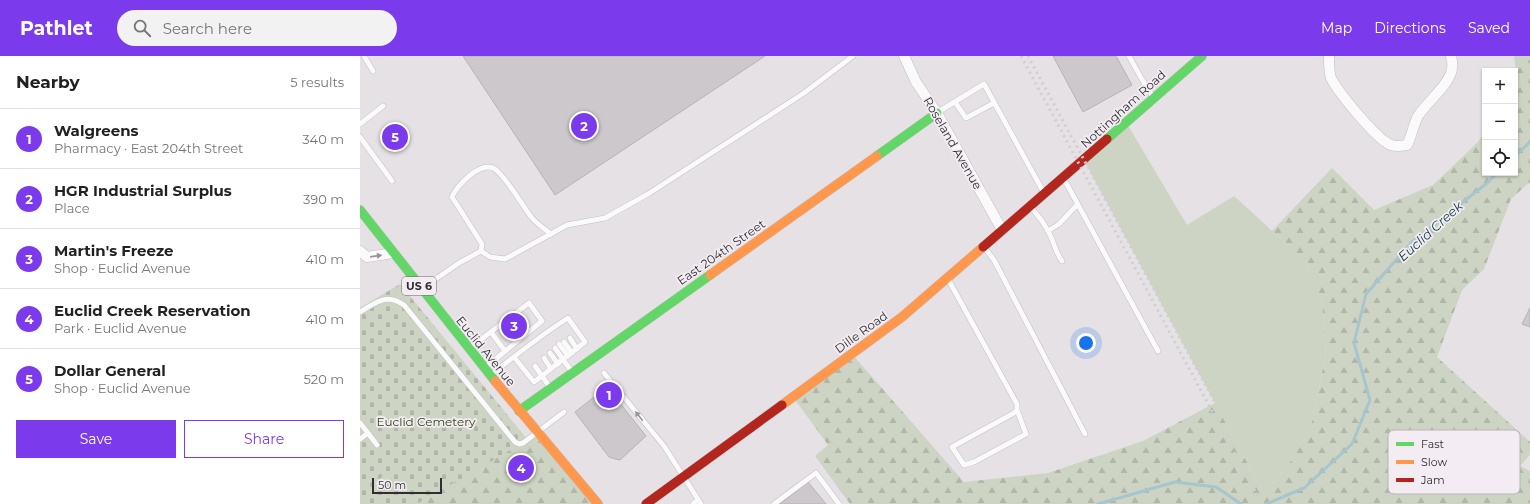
<!DOCTYPE html>
<meta charset="utf-8">
<style>
body{margin:0;font-family:Montserrat,sans-serif;background:#f2f2f2;color:#202124}
.controls{position:absolute;right:12px;top:12px;display:grid;overflow:hidden;border-radius:0px;box-shadow:0 1px 3px #0004}
.controls button{width:36px;height:36px;display:grid;place-items:center;padding:0;border:0;border-bottom:1px solid #e0e0e0;background:#fff;color:#202124;font:20px sans-serif}
.scale{position:absolute;left:12px;bottom:10px;width:70px;box-sizing:border-box;padding-left:4px;border:2px solid #302e30;border-top:0;font-size:11px;line-height:14px;white-space:nowrap;color:#302e30;-webkit-text-stroke:3px #f3edf3;paint-order:stroke}
.you{position:absolute;left:726px;top:287px;width:14px;height:14px;margin:-10px;border:3px solid #fff;border-radius:50%;background:#1a73e8;box-shadow:0 0 0 6px #1a73e833}
.badge{display:grid;place-items:center;width:26px;height:26px;border-radius:50%;background:#7c3aed;color:#fff;font-size:13px;font-weight:700}
.pin{position:absolute;translate:-50% -50%;border:2px solid #fff;box-shadow:0 1px 4px #0006}
.list{margin:0;padding:0;list-style:none}
h2{display:flex;justify-content:space-between;align-items:center;height:52px;margin:0;padding:0 16px;font-size:17px}
h2 small{font-size:13px;font-weight:400;color:#757577}
.list li{display:grid;grid-template-columns:26px 1fr auto;gap:12px;align-items:center;box-sizing:border-box;height:60px;padding:0 16px;border-top:1px solid #e0e0e0}
.list b{display:block;font-size:15px;white-space:nowrap}
.list p{margin:0;font-size:13px;white-space:nowrap;color:#757577}
.list em{font-size:13px;font-style:normal;color:#757577}
.actions{display:flex;gap:8px;padding:12px 16px}
.actions a{flex:1;padding:9px 0;border:1px solid #7c3aed;border-radius:0px;text-align:center;font-size:14px;color:#7c3aed}
.actions .main{background:#7c3aed;color:#fff}
.icon{flex:none;width:22px;height:22px;fill:none;stroke:currentColor;stroke-width:2;stroke-linecap:round;stroke-linejoin:round}
.map{position:relative;flex:none;width:1170px;height:448px;overflow:hidden}
header{display:flex;align-items:center;gap:24px;box-sizing:border-box;height:56px;padding:0 20px;background:#7c3aed;color:#fff}
header strong{font-size:19px}
nav{display:flex;gap:22px;margin-inline-start:auto;font-size:14px}
.search{width:280px;height:36px;background:#f2f2f2;display:flex;align-items:center;gap:10px;box-sizing:border-box;padding:0 14px;border-radius:22px;color:#757577;font-size:15px}
main{display:flex}
aside{flex:1;background:#fff}
.map>svg:first-child{display:block}
</style>
<header>
<strong>Pathlet</strong>
<div class="search"><svg class="icon" aria-label="search" viewBox="0 0 24 24"><circle cx="10" cy="10" r="6"/><path d="M15 15l6 6"/></svg>Search here</div>
<nav><a>Map</a><a>Directions</a><a>Saved</a></nav>
</header>
<main>
<aside>
<h2>Nearby<small>5 results</small></h2>
<ul class="list">
<li><span class="badge">1</span><div><b>Walgreens</b><p>Pharmacy · East 204th Street</p></div><em>340 m</em></li>
<li><span class="badge">2</span><div><b>HGR Industrial Surplus</b><p>Place</p></div><em>390 m</em></li>
<li><span class="badge">3</span><div><b>Martin's Freeze</b><p>Shop · Euclid Avenue</p></div><em>410 m</em></li>
<li><span class="badge">4</span><div><b>Euclid Creek Reservation</b><p>Park · Euclid Avenue</p></div><em>410 m</em></li>
<li><span class="badge">5</span><div><b>Dollar General</b><p>Shop · Euclid Avenue</p></div><em>520 m</em></li>
</ul>
<div class="actions"><a class="main">Save</a><a>Share</a></div>
</aside>
<div class="map">
<svg width="1170" height="448" viewBox="0 0 1170 448">
<defs>
<pattern id="forest-firs" width="22" height="20" patternUnits="userSpaceOnUse"><rect width="22" height="20" fill="#cdd4c3"/><path d="M5 1l3.5 6h-7zM16 11l3.5 6h-7z" fill="#b0b6a8"/></pattern>
<pattern id="cemetery-stones" width="16" height="16" patternUnits="userSpaceOnUse"><rect width="16" height="16" fill="#cdd4c3"/><path d="M2 7V4a2 2 0 0 1 4 0v3zM10 15v-3a2 2 0 0 1 4 0v3z" fill="#b0b6a8"/></pattern>
</defs>
<rect width="100%" height="100%" fill="#e5e1e5"/>
<path fill="#cdd4c3" d="M766,66L827,169L874,140L945,205L962,243L966,297L951,371L928,410L904,438L724,104Z"/>
<g fill="url(#forest-firs)">
<path d="M1154,0H1170V126L1151,143L1124,213L1102,234L1077,301L1170,386V399L1160,410L1170,415V448H490L455,400L468,389L433,341L492,298L604,426L688,417L783,385L855,347L904,438L928,410L951,371L966,297L962,243L945,205L912,175L972,112L1014,154L1073,129L1117,87L1125,76V117H1155V18L1156,14Z"/>
<path d="M176,376L238,448H57Z"/>
</g>
<path fill="url(#cemetery-stones)" d="M40,228L168,384L57,448H0V252Z"/>
<g fill="none" stroke-linecap="round" stroke-linejoin="round">
<g stroke="#a5c6cf" stroke-width="3">
<path d="M1155,100L1170,86"/>
<path d="M738,448L815,426L856,431L881,448"/>
<path d="M906,448L944,432L992,388L1010,344L994,287L1006,238L1051,187L1127,127L1137,117"/>
</g>
</g>
<g fill="#ccc8cb" stroke="#b6b3b6">
<path d="M103,0H405L195,139Z"/>
<path d="M693,0H756L772,29L723,56Z"/>
<path d="M1170,252V271L1162,268Z"/>
<path d="M247,331L286,380L260,404L255,403L249,401L215,356Z"/>
<path d="M448,426L466,448H420Z"/>
</g>
<g fill="none" stroke-linecap="round" stroke-linejoin="round">
<defs>
<g id="lane">
<path d="M4,0L13,15"/>
<path d="M769,0L780,20L793,41"/>
<path d="M595,46L606,62L634,47"/>
<path d="M578,56L624,28L684,137"/>
<path d="M0,68L23,50"/>
<path d="M0,81L32,125"/>
<path d="M704,123L798,295"/>
<path d="M671,151L682,165L688,175L699,168L717,149"/>
<path d="M688,175C694,185 695,196 702,205"/>
<path d="M624,191L634,204L725,378"/>
<path d="M121,195L122,188L92,141C96,130 121,104 135,113C147,122 162,149 172,162C177,168 185,173 191,178"/>
<path d="M588,223L657,348V354L654,357L592,391L604,409L614,406L666,378L657,354"/>
<path d="M64,231L99,207L121,195L130,201L145,203L207,169L245,162L288,138L444,37L493,0"/>
<path d="M0,256C17,246 26,237 44,249L155,386L159,388L163,387L204,356"/>
<path d="M131,276L145,295"/>
<path d="M210,282L217,293"/>
<path d="M204,286L212,297"/>
<path d="M199,288L208,300"/>
<path d="M111,291L169,247L182,265L127,310"/>
<path d="M195,292L212,316"/>
<path d="M190,297L198,308"/>
<path d="M184,302L191,313"/>
<path d="M175,310L189,330"/>
<path d="M244,317L304,390L341,448"/>
<path d="M132,318C156,299 181,279 208,262L225,286L174,326L154,301"/>
<path d="M0,367L8,377"/>
<path d="M0,383L8,377L17,389"/>
<path d="M333,448L338,444"/>
<path d="M414,448L456,417L479,448"/>
</g>
<g id="street">
<path d="M544,0L556,26L577,57L642,174"/>
<path d="M969,0C969,6 969,16 971,22C978,36 1017,84 1031,89C1037,91 1041,90 1047,89C1052,80 1053,69 1058,60C1066,47 1092,26 1092,12C1093,8 1092,4 1091,0"/>
<path d="M0,195L7,201L33,197"/>
</g>
<g id="fast">
<path d="M747,83L842,0"/>
<path d="M517,100L577,57"/>
<path d="M0,154L135,325"/>
<path d="M159,355L350,219"/>
</g>
<g id="slow">
<path d="M350,219L517,100"/>
<path d="M135,325L238,448"/>
<path d="M422,349L542,261L623,191"/>
</g>
<g id="jam">
<path d="M623,191L747,83"/>
<path d="M286,448L422,349"/>
</g>
</defs>
<use href="#lane" stroke="#c2bfc2" stroke-width="6"/>
<use href="#street" stroke="#c2bfc2" stroke-width="11"/>
<use href="#fast" stroke="#c2bfc2" stroke-width="10"/>
<use href="#slow" stroke="#c2bfc2" stroke-width="10"/>
<use href="#jam" stroke="#c2bfc2" stroke-width="10"/>
<use href="#lane" stroke="#fbfafb" stroke-width="5"/>
<use href="#street" stroke="#fbfafb" stroke-width="10"/>
<use href="#fast" stroke="#63d668" stroke-width="9"/>
<use href="#slow" stroke="#ff974d" stroke-width="9"/>
<use href="#jam" stroke="#b3261e" stroke-width="9"/>
<g stroke="#d0cfd0" stroke-width="3" stroke-dasharray="2 4" stroke-linecap="butt">
<path d="M661,0L902,448"/>
<path d="M668,0L861,358"/>
</g>
</g>
<defs><path id="oneway-solid" d="M-6-.8H1V-3.2L6.5 0L1 3.2V.8H-6Z"/></defs>
<g fill="#969496">
<use href="#oneway-solid" transform="translate(16 200) rotate(-8)"/>
<use href="#oneway-solid" transform="translate(279 360) rotate(-129)"/>
</g>
<g text-anchor="middle" dominant-baseline="central" stroke-width="3.5" stroke-linejoin="round" paint-order="stroke">
<rect fill="#f3edf3" stroke="#6a676a" stroke-width="1" x="42" y="221" width="34" height="18" rx="3"/>
<g font-size="11" font-weight="bold" fill="#302e30">
<text x="59" y="230">US 6</text>
</g>
<g font-size="12" fill="#302e30" stroke="#f3edf3">
<text transform="translate(763 53) rotate(-42)">Nottingham Road</text>
<text transform="translate(593 87) rotate(60)">Roseland Avenue</text>
<text transform="translate(361 196) rotate(-35)">East 204th Street</text>
<text transform="translate(501 276) rotate(-36)">Dille Road</text>
<text transform="translate(126 295) rotate(51)">Euclid Avenue</text>
</g>
<g font-size="12" fill="#30450d" stroke="#f3edf3">
<text x="66" y="365">Euclid Cemetery</text>
</g>
<g font-size="13" font-style="italic" fill="#0a3941" stroke="#f3edf3">
<text transform="translate(1070 175) rotate(-42)">Euclid Creek</text>
</g>
</g>
<rect x="1028" y="374" width="132" height="64" rx="6" fill="#f3edf3" stroke="#b8b4b8" stroke-width="1"/>
<rect x="1036" y="386" width="18" height="4" fill="#63d668"/>
<rect x="1036" y="404" width="18" height="4" fill="#ff974d"/>
<rect x="1036" y="422" width="18" height="4" fill="#b3261e"/>
<g font-size="11" fill="#302e30">
<text x="1061" y="392">Fast</text>
<text x="1061" y="410">Slow</text>
<text x="1061" y="428">Jam</text>
</g>
</svg>
<div class="controls">
<button>+</button>
<button>−</button>
<button><svg class="icon" aria-label="locate" viewBox="0 0 24 24"><circle cx="12" cy="12" r="6"/><path d="M12 2v4M12 18v4M2 12h4M18 12h4"/></svg></button>
</div>
<div class="scale">50 m</div>
<div class="you"></div>
<div class="pin badge" style="left:249px;top:339px">1</div>
<div class="pin badge" style="left:224px;top:70px">2</div>
<div class="pin badge" style="left:154px;top:270px">3</div>
<div class="pin badge" style="left:161px;top:412px">4</div>
<div class="pin badge" style="left:35px;top:81px">5</div>
</div>
</main>
